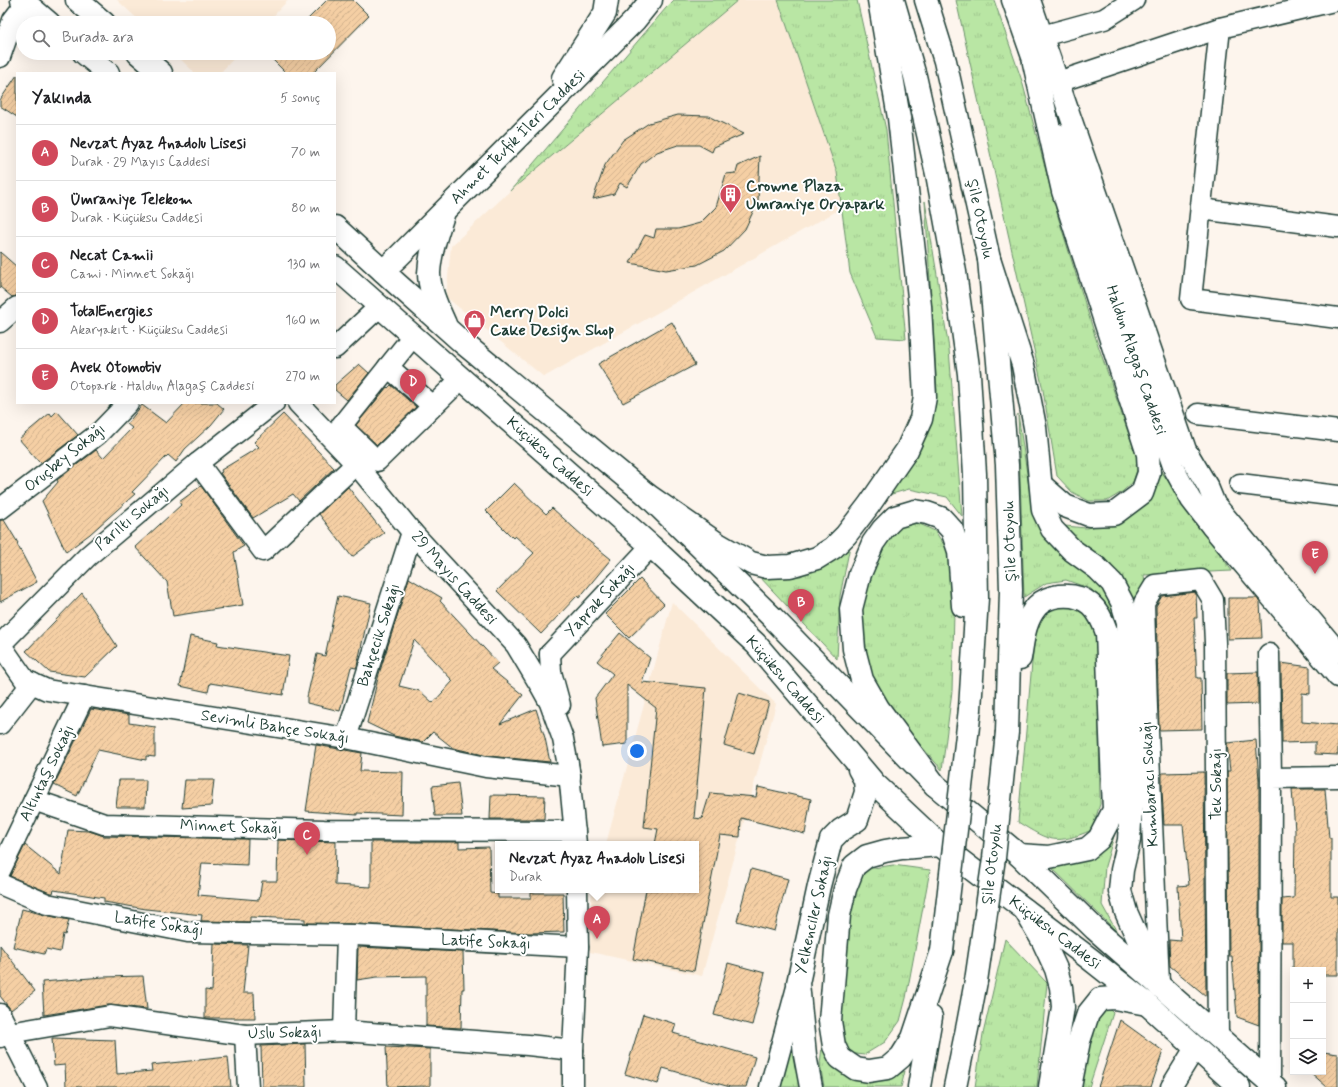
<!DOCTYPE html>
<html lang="tr">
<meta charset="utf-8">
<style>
body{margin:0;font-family:Mynerve,sans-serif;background:#f2f2f2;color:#202124}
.controls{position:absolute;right:12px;bottom:12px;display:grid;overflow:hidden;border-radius:0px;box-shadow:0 4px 16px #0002}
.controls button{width:36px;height:36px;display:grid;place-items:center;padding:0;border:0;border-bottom:1px solid #e0e0e0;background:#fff;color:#202124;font:20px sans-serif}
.you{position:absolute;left:637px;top:751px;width:14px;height:14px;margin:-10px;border:3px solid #fff;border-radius:50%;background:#1a73e8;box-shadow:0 0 0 6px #1a73e833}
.badge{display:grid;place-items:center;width:26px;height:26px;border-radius:50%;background:#d1495b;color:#fff;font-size:13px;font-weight:700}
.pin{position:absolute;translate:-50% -33px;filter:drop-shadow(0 1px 2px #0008)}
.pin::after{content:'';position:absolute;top:21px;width:14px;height:12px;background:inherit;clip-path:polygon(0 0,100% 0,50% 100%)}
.popup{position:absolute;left:495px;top:841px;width:204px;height:52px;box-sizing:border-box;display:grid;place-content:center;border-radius:0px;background:#fff;filter:drop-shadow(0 1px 3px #0005);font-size:13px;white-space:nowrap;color:#757577}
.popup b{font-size:15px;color:#202124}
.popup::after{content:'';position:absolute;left:50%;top:100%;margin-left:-8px;border:8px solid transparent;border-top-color:#fff}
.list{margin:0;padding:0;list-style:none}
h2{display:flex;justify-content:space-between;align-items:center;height:52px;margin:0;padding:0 16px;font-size:17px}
h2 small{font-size:13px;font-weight:400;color:#757577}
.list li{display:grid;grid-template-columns:26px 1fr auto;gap:12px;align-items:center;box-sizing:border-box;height:56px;padding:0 16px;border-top:1px solid #e0e0e0}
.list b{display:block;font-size:15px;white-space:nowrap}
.list p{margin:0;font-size:13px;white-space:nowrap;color:#757577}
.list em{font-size:13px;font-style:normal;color:#757577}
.icon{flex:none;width:22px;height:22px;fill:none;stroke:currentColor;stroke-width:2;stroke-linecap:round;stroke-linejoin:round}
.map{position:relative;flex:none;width:1338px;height:1087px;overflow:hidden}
.search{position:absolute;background:#fff;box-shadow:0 4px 16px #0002;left:16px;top:16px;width:320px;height:44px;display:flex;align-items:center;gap:10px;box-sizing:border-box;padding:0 14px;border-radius:22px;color:#757577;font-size:15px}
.panel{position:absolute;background:#fff;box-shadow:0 4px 16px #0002;left:16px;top:72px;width:320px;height:332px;border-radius:0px}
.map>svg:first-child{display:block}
</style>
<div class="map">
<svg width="1338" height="1087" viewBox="0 0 1338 1087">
<defs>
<pattern id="grass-tufts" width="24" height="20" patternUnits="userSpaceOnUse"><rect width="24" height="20" fill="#b9e6a4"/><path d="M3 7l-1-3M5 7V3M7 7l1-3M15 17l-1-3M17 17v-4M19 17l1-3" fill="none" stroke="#9fc68e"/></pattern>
<pattern id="building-hatch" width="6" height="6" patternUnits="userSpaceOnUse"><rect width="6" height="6" fill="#f5cfa4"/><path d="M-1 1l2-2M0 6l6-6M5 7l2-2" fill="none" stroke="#d2b38e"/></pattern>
</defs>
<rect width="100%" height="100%" fill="#fdf5ed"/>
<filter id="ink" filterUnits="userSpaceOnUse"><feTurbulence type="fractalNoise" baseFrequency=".025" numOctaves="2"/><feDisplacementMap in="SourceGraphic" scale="8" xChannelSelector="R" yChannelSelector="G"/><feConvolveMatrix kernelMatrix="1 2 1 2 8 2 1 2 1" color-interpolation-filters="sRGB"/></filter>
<g filter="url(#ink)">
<g fill="#fbead7">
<path d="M117,0H288L267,23H142Z"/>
<path d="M738,0H778L837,172L842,208L544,377L446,297L451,246L510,191Z"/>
<path d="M174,53H239L220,73H195Z"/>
<path d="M672,602L776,704L702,976L590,952L591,900L593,890H696V844H606Z"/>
</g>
<g fill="url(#grass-tufts)" stroke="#6c926c">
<path d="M674,0H738L510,191L666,8Z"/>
<path d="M778,0H857L886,130L906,339L877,337L850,273L837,172Z"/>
<path d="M956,0H994L1022,81L1059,220L1098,345L1139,464L1133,482L1122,492L1107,501H1089L1072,492L1057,476L1043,390Z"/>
<path d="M925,201L949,349L962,516L947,497L909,489L885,496L921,447L937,391Z"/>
<path d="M1018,414L1031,500L1039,525L1063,557L1103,587L1114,606L1116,633L1103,605L1091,589L1066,580L1046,583L1024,597Z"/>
<path d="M1156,464L1232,571L1144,575L1148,627L1117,574L1055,525L1086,528L1117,522Z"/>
<path d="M911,520L935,531L950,554L954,613L952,691L942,770L874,692L861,642L859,599L888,530Z"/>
<path d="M851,541L840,596L837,659L758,575L801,576Z"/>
<path d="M1072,603L1096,619L1098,648L1100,804L1092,830C1056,845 1050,842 1018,822L1034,640L1042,615L1055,605Z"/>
<path d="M1115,833L1105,866L1102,905L1117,932L1044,860L1096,853Z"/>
<path d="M893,865L930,870L906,998L900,1021L885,1042L864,1055L848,1053L841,1039L842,971L855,888L867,869Z"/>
<path d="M1005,939L1047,983L1037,1087H975L983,1034Z"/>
<path d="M1106,1006L1113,1013L1089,1087H1075L1089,1029Z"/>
<path d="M792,1043L801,1087H780Z"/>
<path d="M822,1047L846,1074L887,1080L905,1071L901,1087H824L820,1064Z"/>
</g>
<g fill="url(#building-hatch)" stroke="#1f3d34" fill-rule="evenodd">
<path d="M327,0H353L369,16L313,73H286L266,53H329V23H304Z"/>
<path d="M17,75V117L0,106V100Z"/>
<path d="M678,115L708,116L744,134L714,147L712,152L699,145H678L657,152L641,164L627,187L620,183L614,194L593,199L605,165L623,140L649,123Z"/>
<path d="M760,156L758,201L745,229L724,251L697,265L666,270L630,263L645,235L654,238L656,229H678L700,223L716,207L726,174L736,173L738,166Z"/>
<path d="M0,252L17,267V296L12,297L0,287Z"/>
<path d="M672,322L695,365L623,403L598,364Z"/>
<path d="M359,364L369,373L347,400L335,390V385Z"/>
<path d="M391,385L416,407L377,445L356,425L387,387L388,388Z"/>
<path d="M185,403H217L224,409L211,425L185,449L176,462L168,455L132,492L135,494L90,534L66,552L42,501L58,482L57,480L96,450L103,458L132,428L127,424L142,405L166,423Z"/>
<path d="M57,411L78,435L41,463L40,461L39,462L19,439L50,413L52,416Z"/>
<path d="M283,414L334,468L299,501L293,494L253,518L220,473L222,472L221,470L259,447L254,442Z"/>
<path d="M514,483L546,514L552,508L585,538L611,559L579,598L577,596L541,634L497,591L534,553L515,536L513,538L486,511Z"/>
<path d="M201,486L244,546L234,552L243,605L173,616L167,582L135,547L181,505L179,502Z"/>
<path d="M348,487L384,533L352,557L319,514Z"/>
<path d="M0,520H4L18,543L17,544L37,582L0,602Z"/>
<path d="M409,578L442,598L440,601L498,663L491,669L523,695L500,724L536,709L545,738L550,762L488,756L453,748L433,732L423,742L394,736L367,723L379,674ZM414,640L453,681L433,703L420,691L399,686Z"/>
<path d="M640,579L664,604L629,638L605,614Z"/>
<path d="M1195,592L1196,594L1197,618H1194L1197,678H1201L1202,729L1159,730L1156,606L1162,596Z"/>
<path d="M82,593L117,646L85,677L49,672L26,651Z"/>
<path d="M338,596L371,603L357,666L356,668L351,667L340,711L307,703V697L317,654L325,656Z"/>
<path d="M1228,598H1257L1260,603L1262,638L1228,639Z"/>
<path d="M620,633L650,658L642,682L706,688L694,818L702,819L710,793L756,797L758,787L811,799L805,834L741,818L740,837L720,835L694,971L633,959L646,890H696V844H655L658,829L644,827L656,708L627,685V744L602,747L595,698L613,674L597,661Z"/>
<path d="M190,636L218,642L217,645L289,656L283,695L210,683L208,692L180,686Z"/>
<path d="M1281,663L1310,667V694L1302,693V722L1338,725V755L1315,754V742L1282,743Z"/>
<path d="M1258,672V704L1227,705V673Z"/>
<path d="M739,693L769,702L754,754L724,745Z"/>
<path d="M91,709L129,715V723L155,727V757L146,756V760L98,750L77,796L54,785Z"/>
<path d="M1256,740L1259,780V1025L1237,1017L1232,956H1229L1227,771H1230L1227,743Z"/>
<path d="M316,745L362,753L360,771L403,772L402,815L357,813V815L306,811Z"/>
<path d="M1204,772L1206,996L1170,966L1169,940L1181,941L1178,886L1189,885L1183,825H1164L1162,791V773Z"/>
<path d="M119,780H146L145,807H116Z"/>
<path d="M185,780H214L211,806L182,808Z"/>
<path d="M458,783L462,816H435L432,786Z"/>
<path d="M1292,789H1325L1329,838H1331V897H1338V975H1323V970H1293V942H1282V899L1294,898L1295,831Z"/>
<path d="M491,795L545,796L544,819H490Z"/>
<path d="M68,830L89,831L104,836L248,839L247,865L202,863L198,895L259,900L262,881H277L278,840L336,842L335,885L371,887V842H459V848L489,847L490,893L498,894V898H531V893H563L564,932L529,933L355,924L305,923V919L250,917V922L201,921L202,915L146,909L104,902V898L54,890L53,893H50L10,876L25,845L61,874Z"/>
<path d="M751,869L788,879L774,931L737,921Z"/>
<path d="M22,909L45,915L69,920L65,935L63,934L60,952L46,949L44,954L13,947Z"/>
<path d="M214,944L248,945L243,993H254L255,1018H205V990L212,991Z"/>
<path d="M0,945L35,991L11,1010L0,996Z"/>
<path d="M358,947L463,952L464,989H462L461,1028L426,1026V976L377,977L357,980Z"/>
<path d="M728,963L765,973L752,1025L714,1015Z"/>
<path d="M143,976L147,1009L108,1005L44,1015L42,982L103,977Z"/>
<path d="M643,1014L676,1024L673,1033L755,1057L746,1087H730L663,1068L658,1084L625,1074Z"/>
<path d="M1120,1020L1163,1051L1151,1087H1098Z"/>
<path d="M52,1038L115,1040L117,1074L152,1071L151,1065L228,1057L231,1087H66L65,1065L54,1066Z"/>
<path d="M305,1044L306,1087H262L261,1046Z"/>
<path d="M386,1047L430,1049V1086L388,1087Z"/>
<path d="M1323,1052L1338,1054V1087H1327L1310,1072H1323Z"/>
</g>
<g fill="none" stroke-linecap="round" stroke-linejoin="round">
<defs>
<g id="minor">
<path d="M1012,0L1039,77"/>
<path d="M1030,0L1186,450L1208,487L1215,504L1338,652"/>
<path d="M1220,28L1191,299L1338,318"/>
<path d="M1042,36L1104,19L1134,0"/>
<path d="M0,57L13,20L26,3"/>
<path d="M1058,82L1220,28L1338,0"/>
<path d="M1058,134L1174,469L1191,500L1211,526L1338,677"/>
<path d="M1201,209L1338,227"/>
<path d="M0,322L17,307"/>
<path d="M413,336L341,426L377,461L461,379"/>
<path d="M335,348L379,307"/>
<path d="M388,367L433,406"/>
<path d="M298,403L356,464L412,532L516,645L540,685L550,703L563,739L570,776"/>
<path d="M1198,414L1338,431"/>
<path d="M198,463L263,551L356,464"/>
<path d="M1240,484L1338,496"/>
<path d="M0,509L98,434L128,403"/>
<path d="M0,644L25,680L47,690L346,738L486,767L570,776"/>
<path d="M0,645L88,556L198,463L274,403"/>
<path d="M550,654L551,672L560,705"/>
<path d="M550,654L651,546"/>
<path d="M1269,654L1271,778"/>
<path d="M0,724L32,683"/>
<path d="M346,738L412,532"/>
<path d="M568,763L576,844"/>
<path d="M34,800L104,824L324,830L575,831"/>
<path d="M0,871L84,696"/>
<path d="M0,884L47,904L188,932L355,935L578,947"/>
<path d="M1159,983L1147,708L1144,603L1155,585L1201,580L1213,600L1215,643L1218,1038"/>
<path d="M0,1014L37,1087"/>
<path d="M344,1031L347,935"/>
<path d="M245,1035L248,1087"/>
<path d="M0,1037L9,1033L110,1016L245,1035L344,1031L528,1045L573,1050"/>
<path d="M1270,1083L1271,778L1338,777"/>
<path d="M573,1087V1050L578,947L577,890"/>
<path d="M770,1087L797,987"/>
<path d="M1171,1087L1195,1048"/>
</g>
<g id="major">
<path d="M22,0L49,23"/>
<path d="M77,0L104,23"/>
<path d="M84,53L108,73"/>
<path d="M138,53L161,73"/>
<path d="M563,78L605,13L607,0"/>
<path d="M443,215C437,233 430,253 429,273C429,290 438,308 445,324"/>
<path d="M335,227L397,284L462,342L646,494L772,617L935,785L1019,855L1095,929L1275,1087"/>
<path d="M335,267L651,546L756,644L875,784L940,845L1090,959L1147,1004L1239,1087"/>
<path d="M383,271L399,256L635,20L651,0"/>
<path d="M811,1087L805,1055L798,983L819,886L831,840L841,830L857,820L866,792L865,780L859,769"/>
</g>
<g id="highway">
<path d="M893,0L915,76L937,174L955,272L969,374L975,474L977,598L970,709"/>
<path d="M926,0L945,61L989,259L1007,465L1011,590L1007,732"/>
<path d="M1034,63L1063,191L1148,454L1149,473L1142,493L1114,514L1089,515L1065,506L1041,485"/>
<path d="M989,259L1023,365L1035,427L1043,510L1052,529L1072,550L1097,568L1112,583L1122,602L1128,622L1131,805L1129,840L1122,870L1120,891L1126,912L1159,986"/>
<path d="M646,494L718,544L751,563L767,567L790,566L817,558L833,548L846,535L869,505L907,450L921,419L925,397L920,306L899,118L879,0"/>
<path d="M935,785L878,708L862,680L854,649L851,609L860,574L873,543L883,529L895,517L915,511L927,513L941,518L952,530L959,551L963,606"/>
<path d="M940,845L902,848L885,851L867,856L854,866L845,889L839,915L830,1021L834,1046L840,1058L856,1069L869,1071L888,1068L901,1057L913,1038L942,951"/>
<path d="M1019,855L1049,857L1087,849L1099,839L1114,810L1107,633C1099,609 1087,593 1059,596C1051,597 1043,600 1037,606C1024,621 1023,640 1020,658"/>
<path d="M1025,910L1043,941L1056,969L1061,987L1063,1007L1050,1087"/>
<path d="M919,1087L931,1017"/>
<path d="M955,1087L968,1024L976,981"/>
<path d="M1070,1087L1079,1041L1088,1014L1100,999L1114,998L1147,1004"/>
</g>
</defs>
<use href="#minor" stroke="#1f3d34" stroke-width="23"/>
<use href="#major" stroke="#1f3d34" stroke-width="25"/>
<use href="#highway" stroke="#1f3d34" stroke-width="25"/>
<use href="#minor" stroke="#fff" stroke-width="20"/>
<use href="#major" stroke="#fff" stroke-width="22"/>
<use href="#highway" stroke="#fff" stroke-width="22"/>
<defs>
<g id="highway-bridge">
<path d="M942,951L970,709"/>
<path d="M976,981L994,858L1007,732"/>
</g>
</defs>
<use href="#highway-bridge" stroke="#1f3d34" stroke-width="25" stroke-linecap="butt"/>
<use href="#highway-bridge" stroke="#fff" stroke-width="22"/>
</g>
</g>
<defs>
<symbol id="building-pin" viewBox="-11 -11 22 30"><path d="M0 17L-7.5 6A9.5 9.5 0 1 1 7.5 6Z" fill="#d1495b" stroke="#fff"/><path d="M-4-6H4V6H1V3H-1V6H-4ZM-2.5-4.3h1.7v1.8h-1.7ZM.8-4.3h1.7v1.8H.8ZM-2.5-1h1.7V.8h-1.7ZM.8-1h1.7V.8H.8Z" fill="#fff"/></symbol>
<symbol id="shop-pin" viewBox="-11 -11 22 30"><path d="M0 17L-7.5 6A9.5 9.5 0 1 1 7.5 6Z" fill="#d1495b" stroke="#fff"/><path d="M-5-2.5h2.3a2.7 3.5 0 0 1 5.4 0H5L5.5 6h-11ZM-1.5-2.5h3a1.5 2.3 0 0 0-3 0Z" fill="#fff"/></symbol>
</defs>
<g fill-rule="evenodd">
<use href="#building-pin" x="718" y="182" width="25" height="34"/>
<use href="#shop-pin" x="462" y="308" width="25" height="34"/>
</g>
<g text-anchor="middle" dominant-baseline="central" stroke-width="4" stroke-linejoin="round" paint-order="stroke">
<g font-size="16" fill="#1f3d34" stroke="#fff">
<text transform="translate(518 137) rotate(-45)">Ahmet Tevfik İleri Caddesi</text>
<text transform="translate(980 219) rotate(78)">Şile Otoyolu</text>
<text transform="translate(1136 360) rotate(71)">Haldun Alagaş Caddesi</text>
<text transform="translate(550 457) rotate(42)">Küçüksu Caddesi</text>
<text transform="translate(65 458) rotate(-39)">Oruçbey Sokağı</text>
<text transform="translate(132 518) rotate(-40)">Parıltı Sokağı</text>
<text transform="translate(1010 541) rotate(-92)">Şile Otoyolu</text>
<text transform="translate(454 578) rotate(48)">29 Mayıs Caddesi</text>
<text transform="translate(600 600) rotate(-47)">Yaprak Sokağı</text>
<text transform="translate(379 635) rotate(-72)">Bahçecik Sokağı</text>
<text transform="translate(785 680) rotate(49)">Küçüksu Caddesi</text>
<text transform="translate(275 727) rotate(9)">Sevimli Bahçe Sokağı</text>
<text transform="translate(47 773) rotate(-64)">Altıntaş Sokağı</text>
<text transform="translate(1150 784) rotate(-93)">Kumbaracı Sokağı</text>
<text transform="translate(1216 784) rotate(-90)">Tek Sokağı</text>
<text transform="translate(231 827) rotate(2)">Minnet Sokağı</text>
<text transform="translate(992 864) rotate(-83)">Şile Otoyolu</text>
<text transform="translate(814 915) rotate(-77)">Yelkenciler Sokağı</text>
<text transform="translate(159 924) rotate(9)">Latife Sokağı</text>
<text transform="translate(1055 933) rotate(37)">Küçüksu Caddesi</text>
<text transform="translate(486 942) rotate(3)">Latife Sokağı</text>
<text transform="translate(285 1033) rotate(-1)">Uslu Sokağı</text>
</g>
<g font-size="16" font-weight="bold" fill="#1f3d34" stroke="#fff" text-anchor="start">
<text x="746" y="186">Crowne Plaza<tspan x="746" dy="18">Umraniye Oryapark</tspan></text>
<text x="490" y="312">Merry Dolci<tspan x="490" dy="18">Cake Design Shop</tspan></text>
</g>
</g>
</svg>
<div class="controls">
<button>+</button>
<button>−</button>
<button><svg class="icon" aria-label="layers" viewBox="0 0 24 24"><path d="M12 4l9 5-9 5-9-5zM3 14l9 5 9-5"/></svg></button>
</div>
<div class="you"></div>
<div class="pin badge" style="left:597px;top:939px">A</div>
<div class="popup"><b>Nevzat Ayaz Anadolu Lisesi</b>Durak</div>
<div class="pin badge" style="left:801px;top:622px">B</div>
<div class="pin badge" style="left:307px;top:855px">C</div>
<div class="pin badge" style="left:413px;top:402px">D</div>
<div class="pin badge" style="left:1315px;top:574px">E</div>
<div class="search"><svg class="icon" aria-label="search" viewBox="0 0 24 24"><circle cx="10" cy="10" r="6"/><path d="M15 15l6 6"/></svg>Burada ara</div>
<section class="panel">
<h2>Yakında<small>5 sonuç</small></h2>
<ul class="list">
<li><span class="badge">A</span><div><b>Nevzat Ayaz Anadolu Lisesi</b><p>Durak · 29 Mayıs Caddesi</p></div><em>70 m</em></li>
<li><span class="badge">B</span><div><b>Ümraniye Telekom</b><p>Durak · Küçüksu Caddesi</p></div><em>80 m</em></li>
<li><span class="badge">C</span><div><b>Necat Camii</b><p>Cami · Minnet Sokağı</p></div><em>130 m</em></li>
<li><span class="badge">D</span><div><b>TotalEnergies</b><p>Akaryakıt · Küçüksu Caddesi</p></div><em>160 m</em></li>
<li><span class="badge">E</span><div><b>Avek Otomotiv</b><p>Otopark · Haldun Alagaş Caddesi</p></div><em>270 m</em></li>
</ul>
</section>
</div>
